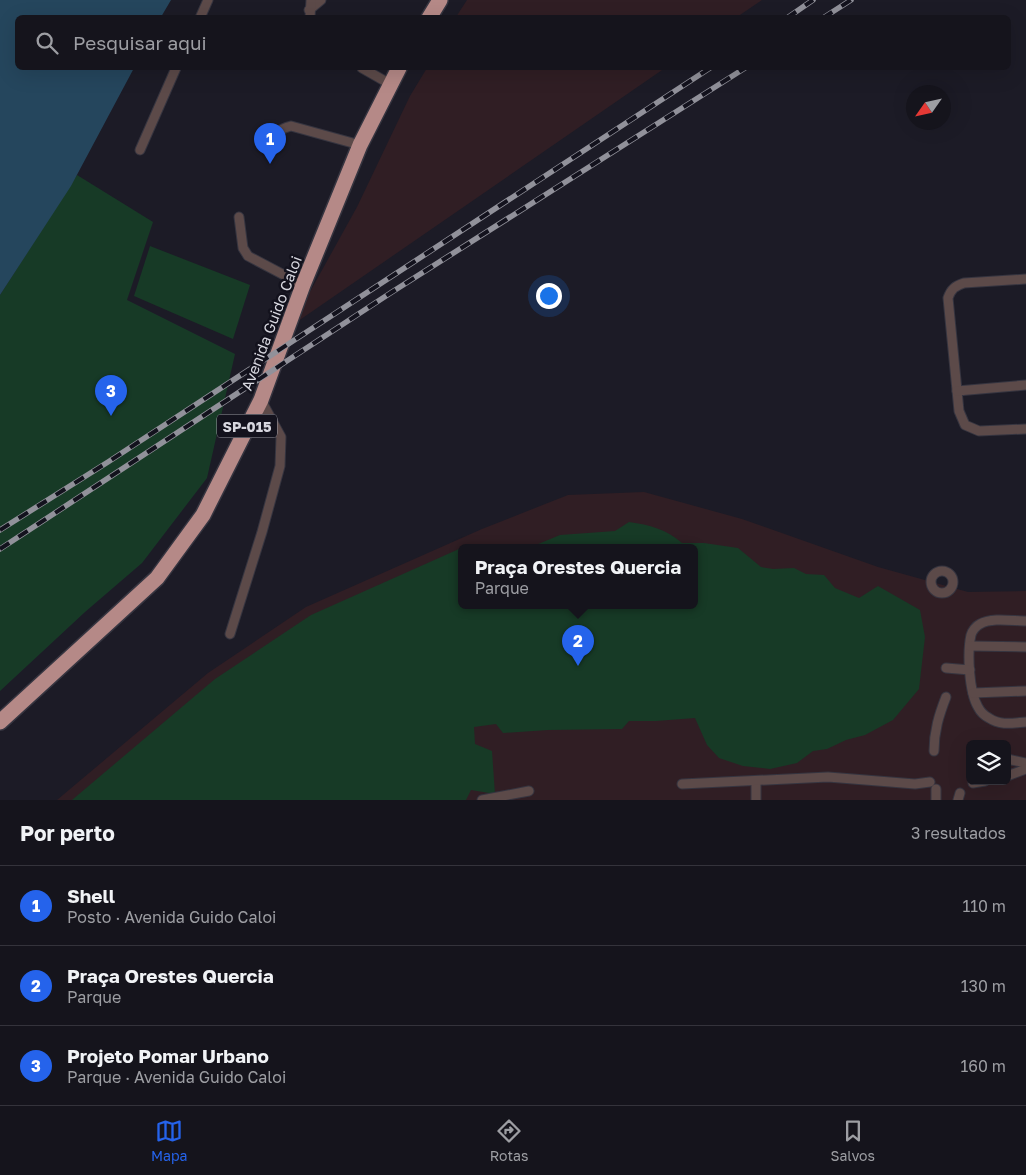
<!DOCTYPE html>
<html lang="pt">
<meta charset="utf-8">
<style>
body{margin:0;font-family:"Golos Text",sans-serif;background:#1e1d25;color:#f1f3f6}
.controls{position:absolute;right:15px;bottom:15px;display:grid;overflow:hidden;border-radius:8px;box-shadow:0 5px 20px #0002}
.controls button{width:45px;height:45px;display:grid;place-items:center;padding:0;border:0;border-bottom:1px solid #34333b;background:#15141c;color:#f1f3f6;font:25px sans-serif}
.compass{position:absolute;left:906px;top:85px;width:45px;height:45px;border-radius:50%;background:#15141c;box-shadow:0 5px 20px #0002;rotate:236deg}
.you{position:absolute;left:548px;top:295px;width:18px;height:18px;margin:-12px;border:4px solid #fff;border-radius:50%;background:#1a73e8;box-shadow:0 0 0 8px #1a73e833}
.badge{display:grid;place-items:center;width:32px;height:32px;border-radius:50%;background:#2563eb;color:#fff;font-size:16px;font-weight:700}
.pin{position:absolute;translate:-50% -41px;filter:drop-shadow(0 1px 2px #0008)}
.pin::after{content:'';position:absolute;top:26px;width:18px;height:15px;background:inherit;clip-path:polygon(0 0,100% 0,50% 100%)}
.popup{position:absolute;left:458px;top:544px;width:240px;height:65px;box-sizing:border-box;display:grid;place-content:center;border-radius:8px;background:#15141c;filter:drop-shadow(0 1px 4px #0005);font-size:16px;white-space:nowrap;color:#9d9ea3}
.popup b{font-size:19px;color:#f1f3f6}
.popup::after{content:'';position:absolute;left:50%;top:100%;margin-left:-10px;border:10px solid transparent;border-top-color:#15141c}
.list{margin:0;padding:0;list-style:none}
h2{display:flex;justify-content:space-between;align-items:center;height:65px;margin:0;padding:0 20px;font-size:21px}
h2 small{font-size:16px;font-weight:400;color:#9d9ea3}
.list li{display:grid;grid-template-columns:32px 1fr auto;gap:15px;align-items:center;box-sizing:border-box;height:80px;padding:0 20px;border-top:1px solid #34333b}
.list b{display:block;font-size:19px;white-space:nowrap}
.list p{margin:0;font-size:16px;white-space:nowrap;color:#9d9ea3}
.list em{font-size:16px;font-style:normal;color:#9d9ea3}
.icon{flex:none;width:28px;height:28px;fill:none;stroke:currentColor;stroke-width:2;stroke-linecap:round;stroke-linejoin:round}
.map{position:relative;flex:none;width:1026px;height:800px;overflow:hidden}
.search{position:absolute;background:#15141c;box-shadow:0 5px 20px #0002;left:15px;right:15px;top:15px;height:55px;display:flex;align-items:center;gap:12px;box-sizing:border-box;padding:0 18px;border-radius:8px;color:#9d9ea3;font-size:19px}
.sheet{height:305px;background:#15141c}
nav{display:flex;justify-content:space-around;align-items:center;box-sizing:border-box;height:70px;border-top:1px solid #34333b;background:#15141c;font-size:14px;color:#9d9ea3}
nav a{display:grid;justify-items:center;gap:2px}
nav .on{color:#2563eb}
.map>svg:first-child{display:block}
</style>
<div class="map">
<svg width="1026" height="800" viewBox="0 0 1026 800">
<rect width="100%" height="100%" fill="#1c1b26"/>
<g fill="#301e24" fill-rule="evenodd">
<path d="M467,0H762L737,17H456Z"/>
<path d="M427,68H665L291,326L357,207L410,96Z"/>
<path d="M644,492L742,519L878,567L968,592L1026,591V800H57L208,673L306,607L482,529L568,495ZM462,547H694V605H462ZM970,744H1007V781H970Z"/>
</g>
<g fill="#173a26">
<path d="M77,175L153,222L127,300L235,354L207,478L142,563L85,612L0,691V295Z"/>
<path d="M150,246L250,285L233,339L134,296Z"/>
<path d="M629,522C650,525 666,529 682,543H704L738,548L761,567L773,569L794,568L806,574L824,575L835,588L859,598L878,586L920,610L925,637L919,689L893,720L865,735L846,740L827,749L813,751L797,763L770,769L743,766L719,758L707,745L695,718L656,721H629L622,729L548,730L503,733L496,724L474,727L475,744L492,751L495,794L471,790L466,800H72L215,679L311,615L459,549H462V605H694V547H531L560,535L615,531Z"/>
</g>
<path fill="#25465d" d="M0,0H171L161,17L18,18V68H134L71,186L0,295Z"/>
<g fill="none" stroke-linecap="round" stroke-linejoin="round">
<defs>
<g id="lane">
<path d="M309,10L321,0"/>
<path d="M200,18L208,0"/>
<path d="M310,18L311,0"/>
<path d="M362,68L390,84"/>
<path d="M267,143C274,134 279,129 291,126L360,145"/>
<path d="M140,150L176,68"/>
<path d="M239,217L243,248L248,256L303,285"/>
<path d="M1026,279L964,283C955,286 951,289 948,298L959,411L965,425L979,431L1026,429"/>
<path d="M957,391L1026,385"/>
<circle cx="942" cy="582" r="11"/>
<path d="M1026,621C1013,621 992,617 980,624C976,626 972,631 971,635C967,653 969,692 978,707C980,711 985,716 989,718C1001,726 1013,723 1026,722"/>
<path d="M230,634L262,532L280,466L281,437L261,400"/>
<path d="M970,646L1026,647"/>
<path d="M946,668L970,670"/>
<path d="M973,693L1026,691"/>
<path d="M934,751C934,731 939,715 946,697"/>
<path d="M1007,759L1026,763"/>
<path d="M1007,776L1026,769"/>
<path d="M756,781V800"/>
<path d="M973,783L985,781"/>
<path d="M682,784L828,777L915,784L930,782"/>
<path d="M936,789V800"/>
<path d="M482,800L529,791"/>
<path d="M958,800L960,793"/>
</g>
<g id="highway">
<path d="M429,18L440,0"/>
<path d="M0,722L157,578L203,515L261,400L303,285L360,145L399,68"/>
</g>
</defs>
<use href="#lane" stroke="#363540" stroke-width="11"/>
<use href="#highway" stroke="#363540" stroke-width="18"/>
<use href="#lane" stroke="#5c4a49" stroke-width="9"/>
<use href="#highway" stroke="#b58987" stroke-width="15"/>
<defs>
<g id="rail">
<path d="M787,18L813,0"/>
<path d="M823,18L851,0"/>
<path d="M0,530L108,462L710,68"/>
<path d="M0,549L392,292L745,68"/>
</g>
</defs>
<use href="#rail" stroke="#91919a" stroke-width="5.5"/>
<use href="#rail" stroke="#13121d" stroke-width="4" stroke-dasharray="11" stroke-linecap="butt"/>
</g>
<g text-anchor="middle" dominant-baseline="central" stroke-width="5" stroke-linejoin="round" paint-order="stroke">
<rect fill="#13121d" stroke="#9c9ca5" stroke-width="1" x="217" y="414.5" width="60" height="23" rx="4"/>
<g font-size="14" font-weight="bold" fill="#d7d7df">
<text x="247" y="426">SP-015</text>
</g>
<g font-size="15" fill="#d7d7df" stroke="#13121d">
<text transform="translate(271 323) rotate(-69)">Avenida Guido Caloi</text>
</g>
</g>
</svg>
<div class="controls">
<button><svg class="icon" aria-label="layers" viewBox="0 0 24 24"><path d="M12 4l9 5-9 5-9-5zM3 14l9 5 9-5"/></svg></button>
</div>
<svg class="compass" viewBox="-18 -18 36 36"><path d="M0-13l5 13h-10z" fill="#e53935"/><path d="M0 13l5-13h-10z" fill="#9d9ea3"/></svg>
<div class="you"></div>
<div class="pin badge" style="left:270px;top:164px">1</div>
<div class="pin badge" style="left:578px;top:666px">2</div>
<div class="popup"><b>Praça Orestes Quercia</b>Parque</div>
<div class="pin badge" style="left:111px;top:416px">3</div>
<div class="search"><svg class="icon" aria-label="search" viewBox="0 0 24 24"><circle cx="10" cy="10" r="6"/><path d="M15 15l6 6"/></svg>Pesquisar aqui</div>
</div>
<section class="sheet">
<h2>Por perto<small>3 resultados</small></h2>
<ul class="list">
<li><span class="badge">1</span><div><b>Shell</b><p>Posto · Avenida Guido Caloi</p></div><em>110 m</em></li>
<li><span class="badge">2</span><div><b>Praça Orestes Quercia</b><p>Parque</p></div><em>130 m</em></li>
<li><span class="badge">3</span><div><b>Projeto Pomar Urbano</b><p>Parque · Avenida Guido Caloi</p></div><em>160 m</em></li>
</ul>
</section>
<nav>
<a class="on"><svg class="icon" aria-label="map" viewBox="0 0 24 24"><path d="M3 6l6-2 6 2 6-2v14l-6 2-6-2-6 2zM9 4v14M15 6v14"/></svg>Mapa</a>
<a><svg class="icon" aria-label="directions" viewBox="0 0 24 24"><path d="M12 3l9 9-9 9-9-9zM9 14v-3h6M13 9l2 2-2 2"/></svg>Rotas</a>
<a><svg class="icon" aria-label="saved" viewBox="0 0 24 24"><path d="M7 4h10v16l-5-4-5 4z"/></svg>Salvos</a>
</nav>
